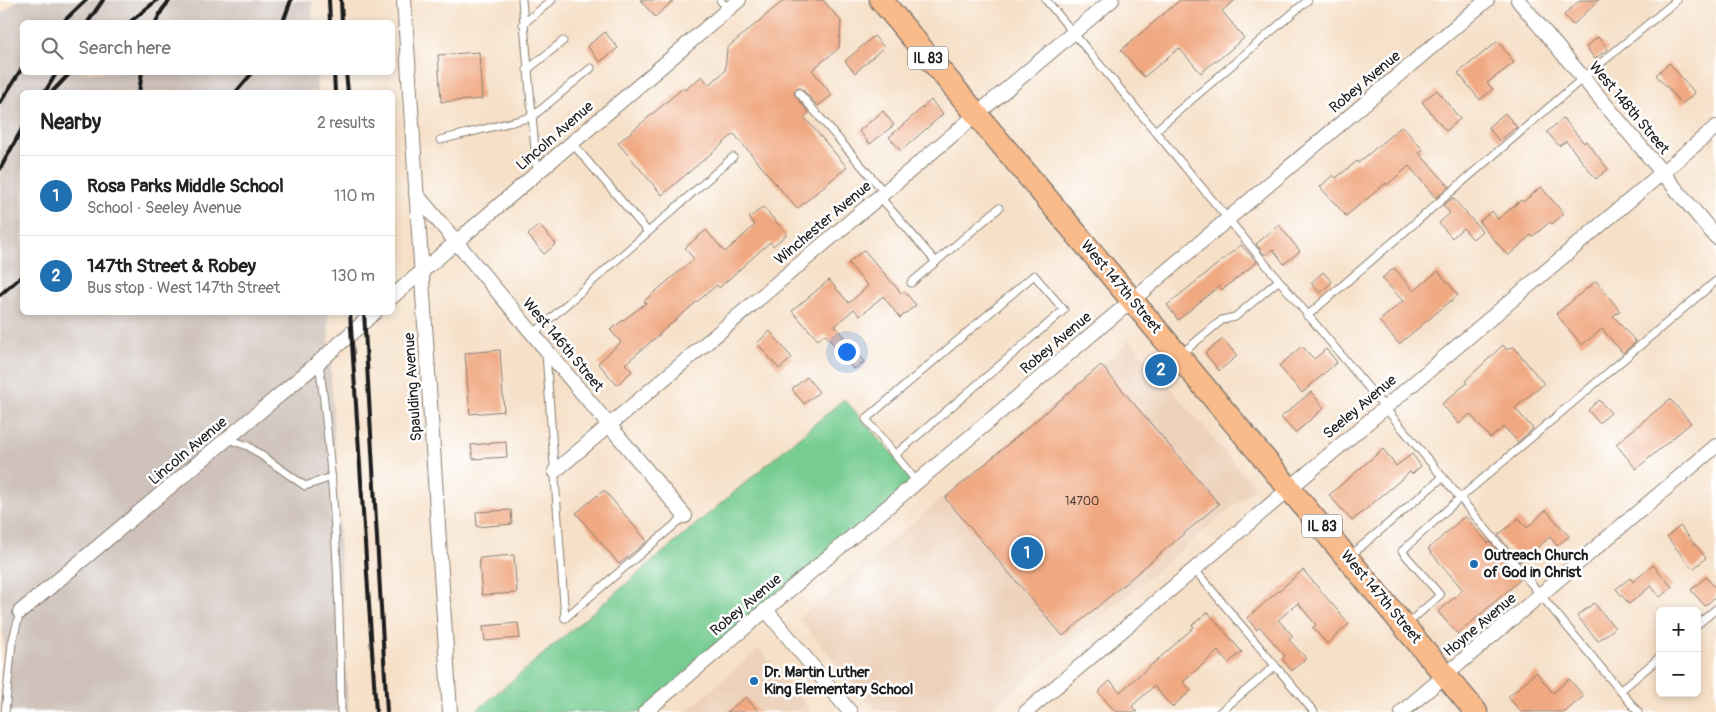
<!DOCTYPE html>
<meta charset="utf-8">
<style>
body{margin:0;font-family:Pangolin,sans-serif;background:#f2f2f2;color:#222}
.controls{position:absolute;right:15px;bottom:15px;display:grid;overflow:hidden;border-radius:8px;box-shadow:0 2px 8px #0003}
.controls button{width:45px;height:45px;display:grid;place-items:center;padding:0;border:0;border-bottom:1px solid #e0e0e0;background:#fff;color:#222;font:25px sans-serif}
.you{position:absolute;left:846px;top:351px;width:18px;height:18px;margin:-12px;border:4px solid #fff;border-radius:50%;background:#1a73e8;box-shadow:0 0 0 8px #1a73e833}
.badge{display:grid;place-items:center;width:32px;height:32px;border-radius:50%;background:#1f6fb2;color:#fff;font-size:16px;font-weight:700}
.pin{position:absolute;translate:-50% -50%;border:2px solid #fff;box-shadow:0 1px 5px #0006}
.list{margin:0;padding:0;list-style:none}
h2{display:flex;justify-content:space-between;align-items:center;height:65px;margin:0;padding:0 20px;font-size:21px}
h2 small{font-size:16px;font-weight:400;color:#767676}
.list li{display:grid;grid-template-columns:32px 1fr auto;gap:15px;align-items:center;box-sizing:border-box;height:80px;padding:0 20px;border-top:1px solid #e0e0e0}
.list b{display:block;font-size:19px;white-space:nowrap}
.list p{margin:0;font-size:16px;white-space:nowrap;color:#767676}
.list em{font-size:16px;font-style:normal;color:#767676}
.icon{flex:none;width:28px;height:28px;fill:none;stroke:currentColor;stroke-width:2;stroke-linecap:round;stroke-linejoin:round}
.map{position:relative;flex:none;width:1716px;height:712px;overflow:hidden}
.search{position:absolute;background:#fff;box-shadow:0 2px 8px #0003;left:20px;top:20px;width:375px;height:55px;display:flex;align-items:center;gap:12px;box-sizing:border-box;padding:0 18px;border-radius:8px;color:#767676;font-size:19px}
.panel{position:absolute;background:#fff;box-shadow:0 2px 8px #0003;left:20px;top:90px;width:375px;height:225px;border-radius:8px}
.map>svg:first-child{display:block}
</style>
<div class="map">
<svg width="1716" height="712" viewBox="0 0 1716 712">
<rect width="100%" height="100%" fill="#fff"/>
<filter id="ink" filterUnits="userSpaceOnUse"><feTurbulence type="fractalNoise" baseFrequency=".02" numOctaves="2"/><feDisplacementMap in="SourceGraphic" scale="10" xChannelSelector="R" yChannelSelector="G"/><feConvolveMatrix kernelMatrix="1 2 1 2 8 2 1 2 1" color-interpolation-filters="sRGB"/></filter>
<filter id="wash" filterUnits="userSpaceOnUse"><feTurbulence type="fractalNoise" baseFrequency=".0096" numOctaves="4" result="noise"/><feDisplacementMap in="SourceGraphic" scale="20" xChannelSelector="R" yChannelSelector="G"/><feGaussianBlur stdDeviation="1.12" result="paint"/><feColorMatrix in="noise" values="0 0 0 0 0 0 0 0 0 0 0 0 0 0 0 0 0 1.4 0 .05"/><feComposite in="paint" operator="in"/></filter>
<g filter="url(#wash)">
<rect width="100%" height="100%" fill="#f6e0c8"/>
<g fill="#edd1ba">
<path d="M1130,340L1255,488L988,712H877L799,619Z"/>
<path d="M759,649L812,712H686Z"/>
</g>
<path fill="#cec1ba" d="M18,0H312L313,22H22V72L316,73L317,92H22V312L328,313L348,712H9L0,596V15Z"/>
<path fill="#76cc91" stroke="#497456" d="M844,399L917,482L645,712H475Z"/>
<g id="blocks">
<g fill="#f0a881">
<path d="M640,0H674L655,17Z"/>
<path d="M784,0H823L841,21L839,48L812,70L832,95L818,106L801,88L796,89L794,94L809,113L804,117L847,167L797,209L734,134L662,195L618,143L683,88L685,90L702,76L709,85L725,71L727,48Z"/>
<path d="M1180,0H1235L1222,11L1244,38L1216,62L1215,61L1201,73L1179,48L1144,77L1121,50Z"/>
<path d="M1580,0H1599L1573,25L1564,15Z"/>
<path d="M605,32L618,48L600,62L587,46Z"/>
<path d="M874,36L884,47L855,73L845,61Z"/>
<path d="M1598,37L1608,49L1595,59L1586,47Z"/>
<path d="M1498,41L1514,63L1487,83L1493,89L1480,100L1458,73Z"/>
<path d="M479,52L482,99L441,102L438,55Z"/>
<path d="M1669,63L1695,93L1682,104L1656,75Z"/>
<path d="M1437,90L1460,119L1446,131L1422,102Z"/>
<path d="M931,100L943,114L901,151L889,137Z"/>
<path d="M883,111L894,125L870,144L859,131Z"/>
<path d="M1505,113L1517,127L1499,141L1488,127Z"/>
<path d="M1563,118L1584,143L1586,141L1608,169L1596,179L1566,141L1559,146L1547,132Z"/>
<path d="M1402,126L1423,150L1419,153L1449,186L1436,198L1409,166L1387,185L1386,183L1346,216L1320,187L1333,175L1336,178L1357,161L1358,163Z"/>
<path d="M1541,187L1564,214L1552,224L1550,222L1532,237L1531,235L1508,256L1479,222L1492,211L1498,219L1521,200L1523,202Z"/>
<path d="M1453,198L1482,231L1473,239L1463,228L1452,238L1439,223L1450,213L1443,205Z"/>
<path d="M763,207L787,234L773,246L770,242L719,288L717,285L660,333V334L625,364L632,371L617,385L598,363L621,342L610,330L646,303L644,301L694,259L685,248L706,230L725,252L755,225L749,218Z"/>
<path d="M539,225L556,244L544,254L528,235Z"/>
<path d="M1279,225L1300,251L1284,264L1273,249L1265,255L1256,244Z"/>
<path d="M1241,245L1257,262L1222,290L1219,286L1178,320L1167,305Z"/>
<path d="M864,250L902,294L905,292L916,305L900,318L883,296L860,316L854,309L835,326L864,362L854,369L825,334L818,340L792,311L829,280L849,303L868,286L848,263Z"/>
<path d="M1394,268L1414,291L1438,271L1458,295L1399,344L1379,321L1403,301L1382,278Z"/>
<path d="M1323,272L1332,282L1320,293L1311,283Z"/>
<path d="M1596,281L1620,311L1613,316L1636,342L1623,353L1602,329L1582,345L1556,314Z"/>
<path d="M770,331L792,358L779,369L757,343Z"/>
<path d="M1223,339L1237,356L1219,371L1205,353Z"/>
<path d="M1503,345L1507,350L1513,346L1544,384L1515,408L1533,429L1518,442L1504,427L1490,438L1470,414L1459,424L1442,404L1467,383L1465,381Z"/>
<path d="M1302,346L1314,359L1326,349L1337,362L1302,393L1279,366Z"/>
<path d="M500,350L504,411L470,414L465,353Z"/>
<path d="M1101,365L1219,504L1063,636L945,498Z"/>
<path d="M807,377L819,392L804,404L792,389Z"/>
<path d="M1311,392L1324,408L1295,433L1281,417Z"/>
<path d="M1670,399L1691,423L1636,469L1616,444Z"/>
<path d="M1599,400L1611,413L1599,423L1588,410Z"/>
<path d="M506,442L507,457L473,459L471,445Z"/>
<path d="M1383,449L1396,466L1412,454L1421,466L1412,474L1410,472L1352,521L1329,495Z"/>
<path d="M604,490L647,541L619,564L576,513Z"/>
<path d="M511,510L512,524L477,527L476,512Z"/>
<path d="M1546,510L1569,536L1557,546L1550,537L1520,562L1498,535L1519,518L1527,528Z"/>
<path d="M1465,516L1488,543L1490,542L1520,580L1458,634L1438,612L1463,590L1428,549Z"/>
<path d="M1680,526L1706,558L1693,569L1667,537Z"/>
<path d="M514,555L517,593L482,595L479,558Z"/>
<path d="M1653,565L1672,587L1660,597L1651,586L1629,604L1616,589L1630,578L1633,582Z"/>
<path d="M1303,570L1349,624L1327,644L1313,628L1316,625L1298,603L1278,620L1293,636L1289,640L1306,658L1292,671L1282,659L1285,656L1260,627L1257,630L1247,618Z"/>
<path d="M1706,577L1716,589V596L1705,606L1691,590Z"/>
<path d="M1594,603L1615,628L1598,641L1577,616Z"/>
<path d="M1208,612L1242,652L1228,663L1218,651L1183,682L1191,691L1172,707L1154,686L1132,706L1138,712H1116L1098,692L1110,681L1120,692L1172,647L1194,627L1192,625Z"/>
<path d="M518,623L520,638L485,641L483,626Z"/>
<path d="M1536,672L1553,693L1569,679L1584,696L1565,712H1521L1508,697Z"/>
<path d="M746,697L759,712H727Z"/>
</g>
</g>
</g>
<g filter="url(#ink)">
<use href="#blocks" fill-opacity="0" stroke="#897e72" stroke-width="1"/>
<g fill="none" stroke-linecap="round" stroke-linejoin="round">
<defs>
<g id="service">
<path d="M522,0L537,173"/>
<path d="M720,0L728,9"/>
<path d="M1046,0L1638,712"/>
<path d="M523,24L552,0"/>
<path d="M527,70L563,41"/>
<path d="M799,93L885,193"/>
<path d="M1155,131L1308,0"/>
<path d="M440,140L532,117L591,68"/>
<path d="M572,143L648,232"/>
<path d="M880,197L936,262"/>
<path d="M911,283L999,208"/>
<path d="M1307,316L1583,78L1677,0"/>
<path d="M533,334L733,157"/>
<path d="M546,353L565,618"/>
<path d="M1181,354L1222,320L1235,317L1278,281"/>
<path d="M319,362C335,478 340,595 341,712"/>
<path d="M228,439L248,446L305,486L332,477"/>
<path d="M895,455L1064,310L1034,275L866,419L917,482"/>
<path d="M1350,556L1443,477"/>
<path d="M1194,569L1314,712"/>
<path d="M565,618L685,516"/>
<path d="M1406,625L1440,595L1402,551L1460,498L1716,281"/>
<path d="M1697,625L1716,609"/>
<path d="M1620,691L1660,657"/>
<path d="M5,712L12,643L20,612"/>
<path d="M1220,712L1275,666"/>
</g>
<g id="minor">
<path d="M404,0L450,712"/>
<path d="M1518,0L1716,237"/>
<path d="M416,194L685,516"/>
<path d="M392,297L739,0"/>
<path d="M555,471L1112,0"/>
<path d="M766,610L850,712"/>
<path d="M20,612L319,362L375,312"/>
<path d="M645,712L1487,0"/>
<path d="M1026,712L1716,127"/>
<path d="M1402,712L1716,446"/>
</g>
<path id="primary" d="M881,0L1476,712"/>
</defs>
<use href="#service" stroke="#897e72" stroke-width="9"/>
<use href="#minor" stroke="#897e72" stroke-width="16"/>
<use href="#primary" stroke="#897e72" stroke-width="25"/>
<use href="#service" stroke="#fff" stroke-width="7"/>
<use href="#minor" stroke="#fff" stroke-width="14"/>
<use href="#primary" stroke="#fabb8b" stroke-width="22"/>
<g stroke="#1c1c1c" stroke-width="4">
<path d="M329,0L330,22"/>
<path d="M341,0L342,22"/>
<path d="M63,22L86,0"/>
<path d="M88,22L103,0"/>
<path d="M130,22L157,0"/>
<path d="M156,22L162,10L170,0"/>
<path d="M283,22L291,0"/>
<path d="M334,72L335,92"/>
<path d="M346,72L348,92"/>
<path d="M45,92L57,72"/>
<path d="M52,92L71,72"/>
<path d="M139,92L142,72"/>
<path d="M236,92L253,72"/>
<path d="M0,103L22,68"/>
<path d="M0,169L22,129"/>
<path d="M0,295L22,276"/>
<path d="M350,312L376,712"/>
<path d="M364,312L387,712"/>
</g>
</g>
</g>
<g fill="#1f6fb2" stroke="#fff" stroke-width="2">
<circle cx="1474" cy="564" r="5"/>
<circle cx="754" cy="681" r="5"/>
</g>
<g text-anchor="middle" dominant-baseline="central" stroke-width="5" stroke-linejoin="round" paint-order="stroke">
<g font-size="12" fill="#513f35">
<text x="1082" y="501">14700</text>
</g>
<g fill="#fff" stroke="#606060" stroke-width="1">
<rect x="908" y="46.5" width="40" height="23" rx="4"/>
<rect x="1302" y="514.5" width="40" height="23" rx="4"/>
</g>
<g font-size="14" font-weight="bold" fill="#1c1c1c">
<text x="928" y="58">IL 83</text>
<text x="1322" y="526">IL 83</text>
</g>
<g font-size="15" fill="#1c1c1c" stroke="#fff">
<text transform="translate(1365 82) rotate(-40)">Robey Avenue</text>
<text transform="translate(1629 108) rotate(50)">West 148th Street</text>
<text transform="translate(555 136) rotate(-41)">Lincoln Avenue</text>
<text transform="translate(823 223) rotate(-40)">Winchester Avenue</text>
<text transform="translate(1121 287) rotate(50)">West 147th Street</text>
<text transform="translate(1056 343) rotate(-40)">Robey Avenue</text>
<text transform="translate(563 345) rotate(50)">West 146th Street</text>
<text transform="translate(413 387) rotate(-94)">Spaulding Avenue</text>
<text transform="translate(1360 407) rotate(-40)">Seeley Avenue</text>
<text transform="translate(188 451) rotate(-40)">Lincoln Avenue</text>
<text transform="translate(1381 597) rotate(50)">West 147th Street</text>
<text transform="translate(746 605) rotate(-40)">Robey Avenue</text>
<text transform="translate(1480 625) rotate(-40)">Hoyne Avenue</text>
</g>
<g font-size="15" font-weight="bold" fill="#1c1c1c" stroke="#fff" text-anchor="start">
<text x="1484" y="555">Outreach Church<tspan x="1484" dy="17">of God in Christ</tspan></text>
<text x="764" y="672">Dr. Martin Luther<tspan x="764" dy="17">King Elementary School</tspan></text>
</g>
</g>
</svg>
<div class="controls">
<button>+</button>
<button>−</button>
</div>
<div class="you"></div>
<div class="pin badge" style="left:1027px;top:553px">1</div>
<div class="pin badge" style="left:1161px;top:370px">2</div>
<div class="search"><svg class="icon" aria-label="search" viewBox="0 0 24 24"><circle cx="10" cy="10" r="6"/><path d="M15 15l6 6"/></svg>Search here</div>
<section class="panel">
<h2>Nearby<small>2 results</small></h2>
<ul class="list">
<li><span class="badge">1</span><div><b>Rosa Parks Middle School</b><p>School · Seeley Avenue</p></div><em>110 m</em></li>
<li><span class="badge">2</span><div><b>147th Street &amp; Robey</b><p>Bus stop · West 147th Street</p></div><em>130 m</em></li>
</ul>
</section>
</div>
